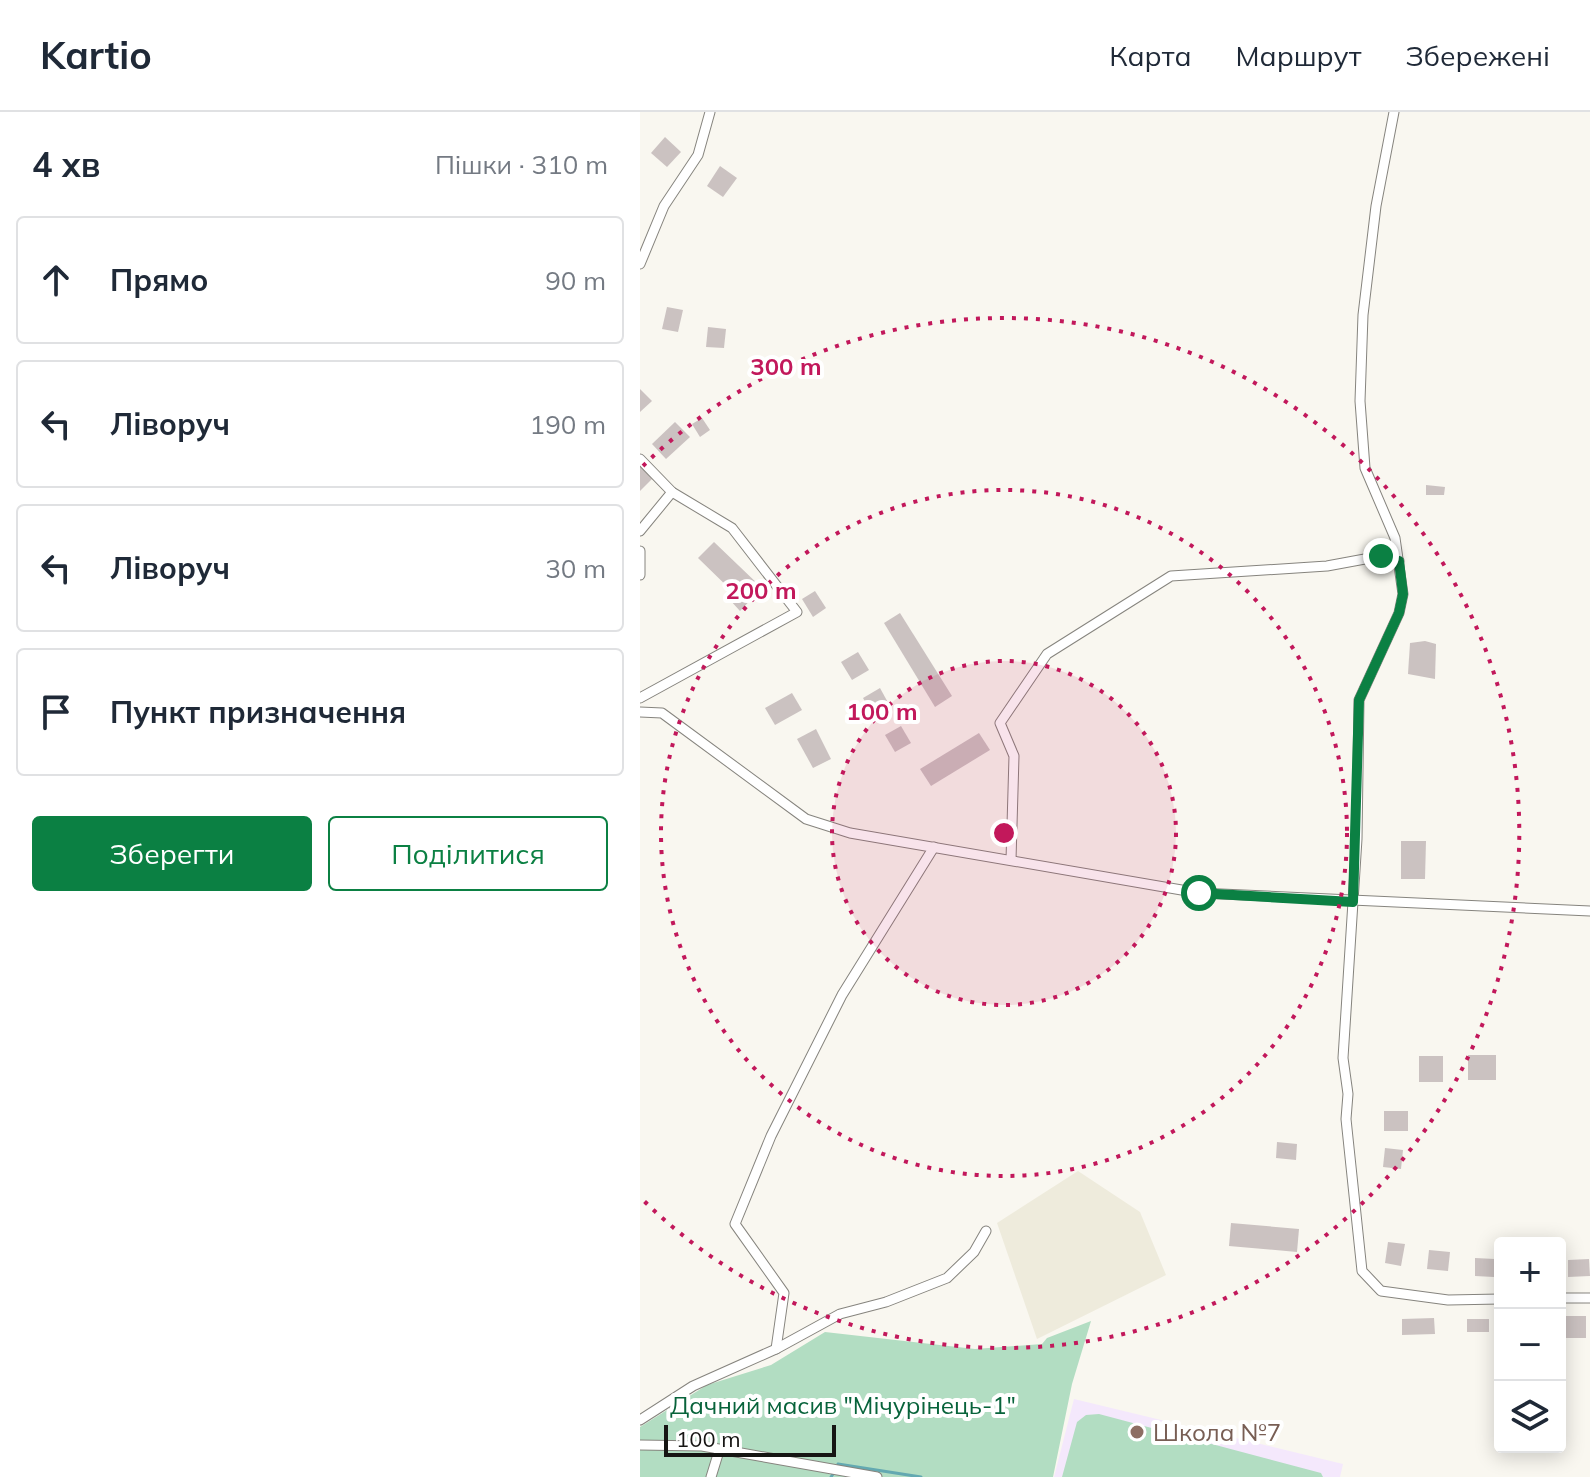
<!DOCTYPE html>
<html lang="uk">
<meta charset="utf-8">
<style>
body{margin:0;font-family:Mulish,sans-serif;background:#f2f2f3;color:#1f2937}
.controls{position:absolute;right:24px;bottom:24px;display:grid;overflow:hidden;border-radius:8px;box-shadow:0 4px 20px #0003}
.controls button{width:72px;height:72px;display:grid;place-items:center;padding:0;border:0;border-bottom:2px solid #e0e1e3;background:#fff;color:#1f2937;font:40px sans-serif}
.scale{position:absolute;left:24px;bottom:20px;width:172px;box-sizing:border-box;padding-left:8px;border:4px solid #161513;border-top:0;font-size:22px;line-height:28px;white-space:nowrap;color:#161513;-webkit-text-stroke:6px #fff;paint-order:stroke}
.stop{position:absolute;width:24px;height:24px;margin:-18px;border:6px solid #0b8043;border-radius:50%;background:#fff}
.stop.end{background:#0b8043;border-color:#fff;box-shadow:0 2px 8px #0008}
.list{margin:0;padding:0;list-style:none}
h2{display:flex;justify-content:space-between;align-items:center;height:104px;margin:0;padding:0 32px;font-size:34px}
h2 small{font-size:26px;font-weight:400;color:#747a83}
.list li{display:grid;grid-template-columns:52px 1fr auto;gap:24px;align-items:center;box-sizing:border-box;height:128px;margin:0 16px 16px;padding:0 16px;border:2px solid #e0e1e3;border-radius:8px}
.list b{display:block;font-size:30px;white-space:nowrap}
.list em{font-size:26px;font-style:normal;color:#747a83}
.actions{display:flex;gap:16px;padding:24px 32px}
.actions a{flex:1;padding:18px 0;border:2px solid #0b8043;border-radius:8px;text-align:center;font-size:28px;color:#0b8043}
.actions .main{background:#0b8043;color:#fff}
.icon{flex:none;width:44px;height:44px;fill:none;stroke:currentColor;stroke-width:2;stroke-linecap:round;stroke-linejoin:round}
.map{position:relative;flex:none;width:950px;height:1365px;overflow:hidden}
header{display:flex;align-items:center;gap:48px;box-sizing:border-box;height:112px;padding:0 40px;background:#fff;border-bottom:2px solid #e0e1e3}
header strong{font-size:38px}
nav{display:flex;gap:44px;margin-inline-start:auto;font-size:28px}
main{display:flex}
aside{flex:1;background:#fff}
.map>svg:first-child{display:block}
</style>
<header>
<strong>Kartio</strong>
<nav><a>Карта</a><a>Маршрут</a><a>Збережені</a></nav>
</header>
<main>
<aside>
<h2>4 хв<small>Пішки · 310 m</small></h2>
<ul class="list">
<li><svg class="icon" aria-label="ahead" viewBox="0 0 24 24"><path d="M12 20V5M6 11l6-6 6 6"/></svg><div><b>Прямо</b></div><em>90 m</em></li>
<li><svg class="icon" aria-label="left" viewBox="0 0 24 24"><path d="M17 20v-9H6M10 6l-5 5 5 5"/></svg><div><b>Ліворуч</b></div><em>190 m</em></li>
<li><svg class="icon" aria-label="left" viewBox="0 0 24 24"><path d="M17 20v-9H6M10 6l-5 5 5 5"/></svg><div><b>Ліворуч</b></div><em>30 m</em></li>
<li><svg class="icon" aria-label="arrive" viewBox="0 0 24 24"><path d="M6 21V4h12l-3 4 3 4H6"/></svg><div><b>Пункт призначення</b></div></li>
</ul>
<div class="actions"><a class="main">Зберегти</a><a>Поділитися</a></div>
</aside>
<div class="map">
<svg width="950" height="1365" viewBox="0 0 950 1365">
<rect width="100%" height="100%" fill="#f9f7f0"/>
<path fill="#eeebdc" d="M438,1059L500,1100L526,1163L397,1227L357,1111Z"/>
<path fill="#f4e8fc" d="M434,1287L703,1352L700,1365H414Z"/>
<g fill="#b2ddc2">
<path d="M451,1209L432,1272L413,1365H0V1315L67,1273L131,1253L185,1220L335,1237L402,1232L407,1226Z"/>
<path d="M459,1302L681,1361L683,1365H422L437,1310L446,1303Z"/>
</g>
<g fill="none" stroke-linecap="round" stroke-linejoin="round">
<g stroke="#63a9b1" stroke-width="3">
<path d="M198,1352L281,1365"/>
<path d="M191,1365L193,1362"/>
</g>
</g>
<g fill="#cbc2c1">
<path d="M25,25L41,40L27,55L11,41Z"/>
<path d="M80,54L97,66L83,85L67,74Z"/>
<path d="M27,195L43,198L38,220L22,217Z"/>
<path d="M68,215L86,217L84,236L66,235Z"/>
<path d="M0,277L12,289L0,300Z"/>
<path d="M62,306L70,318L60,325L52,312Z"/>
<path d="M35,310L50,325L26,347L12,332Z"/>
<path d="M0,354L12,367L0,379Z"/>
<path d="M786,373L805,375L804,383H786Z"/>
<path d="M74,430L122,476L100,499L90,488L95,482L58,446Z"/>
<path d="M175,479L186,496L173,505L162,487Z"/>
<path d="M260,501L312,584L295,595L244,511Z"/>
<path d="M785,529L796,532L795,567L768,562L770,531Z"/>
<path d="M218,540L229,558L212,568L201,550Z"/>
<path d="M240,576L251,596L234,606L223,586Z"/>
<path d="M152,581L162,598L135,613L125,596Z"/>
<path d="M261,614L271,631L255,640L245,623Z"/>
<path d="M176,617L191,647L173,656L157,627Z"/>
<path d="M339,621L350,638L291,674L280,657Z"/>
<path d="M761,729H786L785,767H761Z"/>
<rect x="828" y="943" width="28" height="25"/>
<rect x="779" y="944" width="24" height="26"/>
<rect x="744" y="999" width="24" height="20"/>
<path d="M637,1030L657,1032L656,1048L636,1046Z"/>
<path d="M745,1036L763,1038L761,1057L743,1055Z"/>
<path d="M591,1111L659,1117L657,1140L589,1134Z"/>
<path d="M748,1130L765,1132L761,1154L745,1151Z"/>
<path d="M789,1138L810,1140L808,1159L787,1157Z"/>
<path d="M835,1146L855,1147L854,1165L835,1164Z"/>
<path d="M949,1147L950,1164L928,1165V1148Z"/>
<rect x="924" y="1204" width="22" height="22"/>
<path d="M794,1206L795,1222L762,1223V1207Z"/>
<rect x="827" y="1207" width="22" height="13"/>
</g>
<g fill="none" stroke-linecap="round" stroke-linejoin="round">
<defs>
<g id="minor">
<path d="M754,0L736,94L723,203L720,289L725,356L755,426L763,482L759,501L719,588L717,727L703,946L708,982L706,1007L722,1159L741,1179L808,1188L860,1187"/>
<path d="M0,152L24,94L58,43L70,0"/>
<path d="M0,347L32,380L92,416L157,500L0,586"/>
<path d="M0,419L32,380"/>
<path d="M0,439V463"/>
<path d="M0,600L22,601L166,707L210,721L559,781L950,799"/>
<path d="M371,748L374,644L360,611L407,542L531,464L687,454L741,444L759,449"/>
<path d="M920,1186H950"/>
<path d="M136,1237L144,1181L95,1112L131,1024L202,883L294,735"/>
<path d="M0,1308L53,1274L136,1237L200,1202L246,1190L307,1166L334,1140L346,1119"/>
<path d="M0,1333L62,1334L237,1365"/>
<path d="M71,1365L79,1339"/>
</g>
</defs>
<use href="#minor" stroke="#86847e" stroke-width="11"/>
<use href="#minor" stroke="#fff" stroke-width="9"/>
</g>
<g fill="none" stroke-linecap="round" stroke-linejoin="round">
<path stroke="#0b8043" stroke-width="10" d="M559,781L713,790L719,588L759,501L763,482L759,449L741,444"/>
</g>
<circle cx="364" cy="721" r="172" fill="#c2185b" fill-opacity=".12"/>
<g fill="none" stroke="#c2185b" stroke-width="4" stroke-dasharray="4 8">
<circle cx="364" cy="721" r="172"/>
<circle cx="364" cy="721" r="343"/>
<path d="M3 354A515 515 0 1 1 3 1088"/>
</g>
<circle fill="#8d6e63" stroke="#fff" stroke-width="3" cx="497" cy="1320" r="8"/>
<g text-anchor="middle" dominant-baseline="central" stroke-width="8" stroke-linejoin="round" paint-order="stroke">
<g font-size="24" fill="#08633b" stroke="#fff">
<text x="203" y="1293">Дачний масив "Мічурінець-1"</text>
</g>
<g font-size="24" fill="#785e54" stroke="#fff" text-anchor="start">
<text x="513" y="1320">Школа №7</text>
</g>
</g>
<circle cx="364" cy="721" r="12" fill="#c2185b" stroke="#fff" stroke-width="4"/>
<g font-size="24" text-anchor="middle" font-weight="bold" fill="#c2185b" stroke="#fff" stroke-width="8" stroke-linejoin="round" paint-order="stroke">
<text x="146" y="263">300 m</text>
<text x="121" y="487">200 m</text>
<text x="242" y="608">100 m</text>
</g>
</svg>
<div class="controls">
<button>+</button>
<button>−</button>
<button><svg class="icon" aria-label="layers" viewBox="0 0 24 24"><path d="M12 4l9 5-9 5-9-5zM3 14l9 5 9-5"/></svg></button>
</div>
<div class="scale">100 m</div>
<div class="stop" style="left:559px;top:781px"></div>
<div class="stop end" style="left:741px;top:444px"></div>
</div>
</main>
